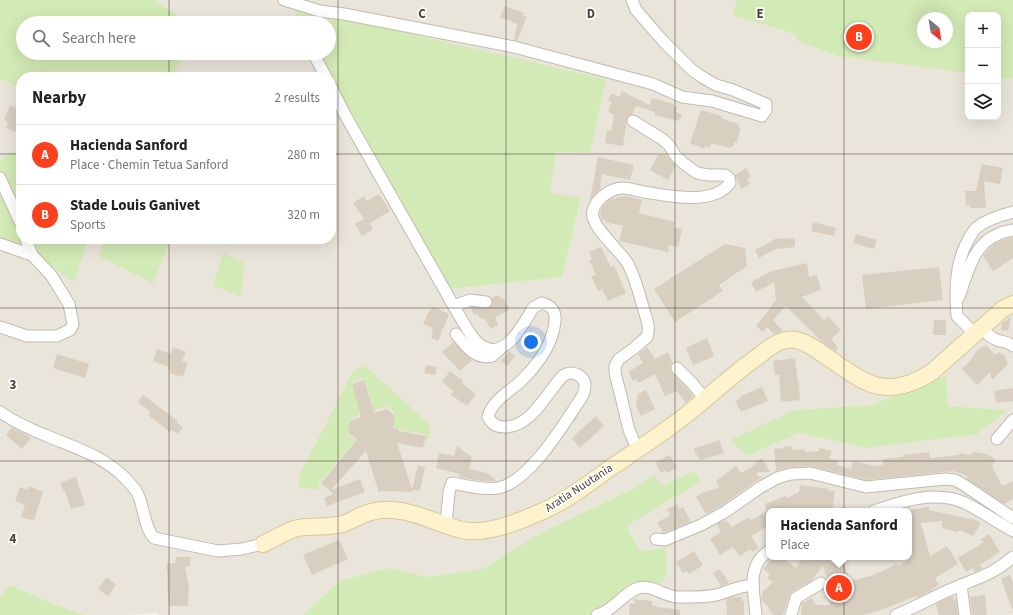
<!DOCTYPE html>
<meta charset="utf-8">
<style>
body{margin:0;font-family:"Source Sans 3",sans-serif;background:#f2f2f2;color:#222}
.controls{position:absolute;right:12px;top:12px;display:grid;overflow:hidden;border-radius:8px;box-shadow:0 4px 16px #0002}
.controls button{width:36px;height:36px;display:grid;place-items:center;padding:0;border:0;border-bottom:1px solid #e0e0e0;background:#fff;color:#222;font:20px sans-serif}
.compass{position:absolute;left:917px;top:12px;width:36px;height:36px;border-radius:50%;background:#fff;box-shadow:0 4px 16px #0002;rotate:150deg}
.you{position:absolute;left:531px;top:342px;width:14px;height:14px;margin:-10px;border:3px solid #fff;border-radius:50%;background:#1a73e8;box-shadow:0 0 0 6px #1a73e833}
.badge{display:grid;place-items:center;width:26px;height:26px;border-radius:50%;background:#fc3f1d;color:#fff;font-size:13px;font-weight:700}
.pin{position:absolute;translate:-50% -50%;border:2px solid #fff;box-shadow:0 1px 4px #0006}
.popup{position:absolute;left:766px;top:508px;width:146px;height:52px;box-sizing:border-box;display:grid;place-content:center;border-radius:8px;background:#fff;filter:drop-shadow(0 1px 3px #0005);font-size:13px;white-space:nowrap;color:#767676}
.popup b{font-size:15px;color:#222}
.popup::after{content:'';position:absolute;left:50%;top:100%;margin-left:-8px;border:8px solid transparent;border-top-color:#fff}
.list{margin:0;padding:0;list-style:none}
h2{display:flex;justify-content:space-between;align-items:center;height:52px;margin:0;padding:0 16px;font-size:17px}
h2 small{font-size:13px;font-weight:400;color:#767676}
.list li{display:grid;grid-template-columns:26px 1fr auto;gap:12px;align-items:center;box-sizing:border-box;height:60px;padding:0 16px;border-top:1px solid #e0e0e0}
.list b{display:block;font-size:15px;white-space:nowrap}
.list p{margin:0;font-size:13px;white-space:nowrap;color:#767676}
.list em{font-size:13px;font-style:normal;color:#767676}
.icon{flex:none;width:22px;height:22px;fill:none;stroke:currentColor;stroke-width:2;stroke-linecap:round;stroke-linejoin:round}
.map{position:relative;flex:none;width:1013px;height:615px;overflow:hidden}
.search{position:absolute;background:#fff;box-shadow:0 4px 16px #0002;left:16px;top:16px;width:320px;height:44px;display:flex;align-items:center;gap:10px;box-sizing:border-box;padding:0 14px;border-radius:22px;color:#767676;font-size:15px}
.panel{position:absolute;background:#fff;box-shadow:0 4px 16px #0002;left:16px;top:72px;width:320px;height:172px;border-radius:16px}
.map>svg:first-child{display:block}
</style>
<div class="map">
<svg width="1013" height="615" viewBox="0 0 1013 615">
<rect width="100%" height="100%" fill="#f6f3ec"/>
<g fill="#eae5da" fill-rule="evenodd">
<path d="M155,0H1013V615H608L640,551L625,526L700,482L695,471L662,485L654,475L635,488L542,532L482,569L429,577L388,568L339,581L303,615H160L156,613L127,615H85L56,605L10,585L0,597V237L21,245L74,282L86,246L90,239H331V77L451,289L562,277L581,199L550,194L556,152L606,79L291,7L300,23H180L176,14ZM968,15H998V117H968ZM923,18H947V42H923ZM947,376L948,406L1006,410L978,434L867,448L799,433L795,410L871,405ZM769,511H909V557H769Z"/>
<path d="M184,53H317L331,77H172Z"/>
<path d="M0,79L21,89V148L0,160Z"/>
</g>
<g fill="#d2eab5" fill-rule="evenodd">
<path d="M0,0H155L176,14L180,23H23V53H184L172,77H21V89L0,79Z"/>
<path d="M737,0H1013V79L998,77V15H968V73L838,56L799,41L792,33L733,15ZM923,18H947V42H923Z"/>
<path d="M291,6L606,79L590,153L556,152L550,193L581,198L562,277L451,289L317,53H329V23H300Z"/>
<path d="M21,148V239H90L86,246L74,282L21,245L0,237V160Z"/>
<path d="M105,239H171L153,283L98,256Z"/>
<path d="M223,253L244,262L241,297L213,285Z"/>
<path d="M365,366L430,425L429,440L424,438L425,434L396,429L397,427L393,426L395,413L387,406L371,411L370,409L373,407L363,377L351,382L359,408L358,411L359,415L350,419L347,433L355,440L319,483V490L299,487V476L353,372L354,370Z"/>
<path d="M947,375L948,406L1007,410L978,434L867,448L799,433L746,456L730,440L795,410L871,405Z"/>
<path d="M695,471L700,482L626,526L640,551L666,548V577L656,589L639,592L608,615H303L339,581L388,568L429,577L482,569L542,532L635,488L654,475L662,485Z"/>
<path d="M10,585L56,605L85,615H0V597Z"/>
</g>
<g fill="#d8cfc1">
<path d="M505,6L524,13L523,16L527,17L517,41L514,40L517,24L500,17Z"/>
<path d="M622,91L650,105L652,98L674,104L673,106L677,107L676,112L682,114L679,121L654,115L655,112L636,106L632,114L627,118L623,146L605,143L607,130L611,131L614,115L608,112L612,102L608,100L611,93L619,97Z"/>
<path d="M10,105L21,110V119L15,132L6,128L8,122L4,120Z"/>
<path d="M701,110L722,116L721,118L738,124L740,129L737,143L734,142L733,146L730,148L711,143L709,148L705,146L704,149L690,143Z"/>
<path d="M658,155H666L676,166L668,180L650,170Z"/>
<path d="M598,157L634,165L630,180L602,174L600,189L590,200Z"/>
<path d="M982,164L1003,168L1000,184L984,181L986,208H970V205L966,206L965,191H976Z"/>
<path d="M746,168L751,177L747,179L750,184L741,189L735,175Z"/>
<path d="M379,194L390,211L370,223L373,229L362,236L355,224L364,219L353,203L364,196L367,201Z"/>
<path d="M626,196L642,200L639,213L675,222L674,227L682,229L678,247L669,245L668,252L619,241L623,226L605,222L606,220L602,219L600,212L603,206L610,199Z"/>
<path d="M813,222L836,228L834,236L811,231Z"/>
<path d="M856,234L877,240L874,249L853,243Z"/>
<path d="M1013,237V258L993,271L983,256L994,244L1003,240Z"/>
<path d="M795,238V247L776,249L759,258L755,250L775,239Z"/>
<path d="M725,244L745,248L747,266L719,285L723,291L675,322L654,289Z"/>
<path d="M601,247L611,267L614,265L626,293L608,301L602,289L598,291L591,276L596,275L589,260L592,259L589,252Z"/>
<path d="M807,263L809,277L817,275L821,290L802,297L824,320L828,316L841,330L831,339L838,347L836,352L821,341L786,306L773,320L782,330L781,332L774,334L767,327L763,332L756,326L772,306H771L776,300L774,282L756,292L751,282L772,271Z"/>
<path d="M939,267L943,300L866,309L862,275Z"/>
<path d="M499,295L501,299L503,297L510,310L495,317L498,325L491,329L484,318L481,319L477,314L474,315L470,307L489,308L493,303L491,298Z"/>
<path d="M433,307L449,314L438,341L431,338L433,332L431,331L433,328L423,324L428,313Z"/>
<path d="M1011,317L1008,331L1001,330L1002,323Z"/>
<path d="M934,320H946V335H933Z"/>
<path d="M707,338L714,356L693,365L686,348Z"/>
<path d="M454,342L463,352L472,360L460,371L442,352Z"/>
<path d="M986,345L995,355L999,352L1004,355L1008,364L992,380L990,372L977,385L962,369L971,360L977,350Z"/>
<path d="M173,347L186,352L182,361L188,363L183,376L180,375V377L170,373L171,371L168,370L169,367L153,361L157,349L171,354Z"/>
<path d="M647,347L655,359L668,352L672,362L670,367L672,373L692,394L691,395L693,397L686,403L677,391L665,396L655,374L639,383L636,379L633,381L628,372L643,363L638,354Z"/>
<path d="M509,351L515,356L507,366L501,361Z"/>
<path d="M57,354L89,364L85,378L53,368Z"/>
<path d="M795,358L798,383H799L800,400L781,402L779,375H775L773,361Z"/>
<path d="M426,365L437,367L435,375L424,373Z"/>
<path d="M450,371L463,381L462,383L476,394L467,406L451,395L453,391L442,382Z"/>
<path d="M364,380L374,413L387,409L395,416L393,428L398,429V431L426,436L423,448L397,443L412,489L418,465L425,467L420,491L412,490V492L382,491L379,493L366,451L331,490L360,479L365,492L327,506L324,498L333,494L321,483L357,440L348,432L350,421L361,417L352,384Z"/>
<path d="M762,387L768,401L741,412L735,401L740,399L739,397Z"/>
<path d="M1013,388V401L996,403L994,391Z"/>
<path d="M646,390L655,409L641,416L636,406L638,394Z"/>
<path d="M143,395L178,421L177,423L183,427L178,434L172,430L170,432L148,415L150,412L138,402Z"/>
<path d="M596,416L604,426L580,448L572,439L578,432Z"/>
<path d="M12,427L31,438L22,449L6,435Z"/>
<path d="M719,440L724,453L704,459L701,461L693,449Z"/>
<path d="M457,446L472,457L469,469L487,473L497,481H482L459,477L460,474L436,468L439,453L454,456Z"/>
<path d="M784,446L792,447V450L805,449V452L819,451L820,448L832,451L829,458L838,461L837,465L851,469L853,461L875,466L883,465V459L903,457V455L929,452L930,458L959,455L960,453L971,455L973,452L986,454L996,459L992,466L1002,486L1013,481V499L1004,504L967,479L968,477L963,474L953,471L867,480L810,466L790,467L776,471L774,449L785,448Z"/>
<path d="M670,455L677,468L667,473L665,471L661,473L655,462Z"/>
<path d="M762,458L770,472H757V476L762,477L721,506L706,514L696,497L705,491L706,492L720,487L716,481L736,466L741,473L756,464L755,462Z"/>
<path d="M76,477L85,505L71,509L65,491L64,492L60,483Z"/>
<path d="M800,485L829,489V491H835L832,511L812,509L811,510L798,508L799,511H769V525L751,536L759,548L753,552L750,549L740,556L733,547L720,555L710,539L721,532L717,524L726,520L732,527L749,517L751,520L767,511L765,504L786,496L787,498L799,492Z"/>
<path d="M29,486L43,492L34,520L31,519L30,520L21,517L25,505L15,501L20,487L28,490Z"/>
<path d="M677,504L679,509L683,507L691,522L663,533L657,522L670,516L667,509Z"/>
<path d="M929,507V510L976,520L981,523L973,536L960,530L956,532L942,528V521L921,523L930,556L947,546L958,564L935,578L939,585L929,592L917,598L916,596L882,610L862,615H801L802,603L812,598L816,605H830L827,575L826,576L823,566L812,580L792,592L789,596L783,615H774L769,610L770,609L762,601L761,597L763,594L762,592L773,582L767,578L770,574L763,569L773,557H781L796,568L803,557H842L850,581L871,576L897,564L898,567L909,559V510Z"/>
<path d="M989,534L1000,552L980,565L983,569L975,572L973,568L966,572L958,558L984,542L980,540Z"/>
<path d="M339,540L348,559L312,575L303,555Z"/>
<path d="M694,551L703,565L689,574L687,571L683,573L676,562Z"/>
<path d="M176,557H191L190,566L185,567L189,589L188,606H169L167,580H168L166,564L175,563Z"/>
<path d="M720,569L729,583L721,586L713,573Z"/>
<path d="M1010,575L1013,583V609H1012L1001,579Z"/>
<path d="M107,577L116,585L108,596L98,589Z"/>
<path d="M985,595L987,615H972L970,597Z"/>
<path d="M953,596L954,600L956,599L958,615H939L936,604Z"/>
<path d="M731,597H742V601H744V615H727L726,599Z"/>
<path d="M633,599L652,601V605L658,607L680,610V615H629L630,603L636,604Z"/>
</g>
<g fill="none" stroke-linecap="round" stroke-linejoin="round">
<defs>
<g id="street">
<path d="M284,0L320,11L344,14L514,47L653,84L682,97L712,101L762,116L766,110V104L733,90L716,85L702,77L692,70L663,41L636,10L632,0"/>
<path d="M313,53L326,77"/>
<path d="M331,87L344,113L460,317C469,331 478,353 497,349C512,345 521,327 529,315C530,313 532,309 534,307C536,306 540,304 542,303C552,306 556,311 555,321C553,343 538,364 523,379C511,391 492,400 488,417C493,425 496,427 506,427C529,426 543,400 556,384C558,382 561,377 564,375C573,370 585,376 585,386C585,389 584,392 583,395C566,421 530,482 498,488C484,490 466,486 452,483L449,492L446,525"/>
<path d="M633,121L662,139L669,145L675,155L683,163L697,173L708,175H725L729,178L730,183C713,206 669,196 644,192C637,191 630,188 623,188C611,188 597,198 593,210C588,225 621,251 628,264C635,277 639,293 643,307C645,313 647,319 648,325C649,329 648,333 647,337L633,349L619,359L615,366V372C617,383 621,394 623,405C627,420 628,435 639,449"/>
<path d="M0,178L21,224"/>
<path d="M0,244L32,255"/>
<path d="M959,297C970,265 975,236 1013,230"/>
<path d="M454,306L470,300L486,302"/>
<path d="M0,327L27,336H57L70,330L73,324L69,304L51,275L32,255L26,239"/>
<path d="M981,328C986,332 991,338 997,340C1003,342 1008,342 1013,346"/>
<path d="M456,334C466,346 475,360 492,356L499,350"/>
<path d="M975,334L957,316C955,291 955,267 966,244C969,239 972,232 976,228C986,220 1001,215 1013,212"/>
<path d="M677,368L692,383L705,399"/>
<path d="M0,412C16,423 34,431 52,438C79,449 104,457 125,478C130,483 137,490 139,497C144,509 145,529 154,538L218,551L242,549L263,544"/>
<path d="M997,439L1013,420"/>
<path d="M874,511C902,501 936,490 965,503C981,511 997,522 1013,531"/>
<path d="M656,539L665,540L701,525L725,512L761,487L777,478L791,474L810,473L866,487L945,479L955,480L964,485L1013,518"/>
<path d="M961,585L965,615"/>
<path d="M597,615C612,612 622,594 638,588C652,584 663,596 677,597C690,597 707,598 720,594C731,590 741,586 753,585"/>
<path d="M756,615C754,592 746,565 769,551"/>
<path d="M791,615L796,598L821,583"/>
<path d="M896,615C913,608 930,599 947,591C973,579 990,577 1013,557"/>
</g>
<path id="secondary" d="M263,544C274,539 286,531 298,528C312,525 328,528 343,524C349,522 354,519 360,516C371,511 381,509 393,510C418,512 435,523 458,529C484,537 521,521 545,510C568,500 589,483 609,469C635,451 662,434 686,415C711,395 734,373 760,355C767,349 776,342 786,340C798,338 808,344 817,350C860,378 880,405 932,372L1004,308L1013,304"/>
</defs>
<use href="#street" stroke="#c2bbae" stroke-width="13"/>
<use href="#secondary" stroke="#d6c79b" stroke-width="18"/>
<use href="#street" stroke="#fff" stroke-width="11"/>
<use href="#secondary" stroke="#fff3cd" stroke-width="16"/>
</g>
<path fill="none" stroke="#4b4439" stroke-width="1" stroke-opacity="0.55" d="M169,0V23M338,0V615M506,0V615M675,0V615M844,0V615M169,53V77M0,154H21M331,154H1013M169,239V615M0,308H1013M0,461H1013"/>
<g text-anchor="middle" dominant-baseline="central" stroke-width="3.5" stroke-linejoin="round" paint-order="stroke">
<g font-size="12" fill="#4b4439" stroke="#fff">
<text transform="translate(579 488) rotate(-33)">Aratia Nuutania</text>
</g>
</g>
<g font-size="13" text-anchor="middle" font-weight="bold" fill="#4b4439" stroke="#fff" stroke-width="3.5" stroke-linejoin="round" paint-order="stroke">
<text x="422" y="18">C</text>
<text x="591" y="18">D</text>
<text x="760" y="18">E</text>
<text x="13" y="389">3</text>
<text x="13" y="543">4</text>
</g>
</svg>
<div class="controls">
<button>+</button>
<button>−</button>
<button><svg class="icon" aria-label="layers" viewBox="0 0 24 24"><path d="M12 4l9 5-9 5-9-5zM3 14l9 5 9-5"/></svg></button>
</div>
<svg class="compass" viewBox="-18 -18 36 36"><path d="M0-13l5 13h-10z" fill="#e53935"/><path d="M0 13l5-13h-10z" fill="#767676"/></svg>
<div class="you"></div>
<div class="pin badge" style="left:839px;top:588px">A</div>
<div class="popup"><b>Hacienda Sanford</b>Place</div>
<div class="pin badge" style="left:859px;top:37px">B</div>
<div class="search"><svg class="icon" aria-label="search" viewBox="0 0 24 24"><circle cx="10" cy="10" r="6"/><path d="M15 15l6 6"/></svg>Search here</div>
<section class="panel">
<h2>Nearby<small>2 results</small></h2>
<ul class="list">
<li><span class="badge">A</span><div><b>Hacienda Sanford</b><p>Place · Chemin Tetua Sanford</p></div><em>280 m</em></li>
<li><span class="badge">B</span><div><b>Stade Louis Ganivet</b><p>Sports</p></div><em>320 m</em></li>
</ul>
</section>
</div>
